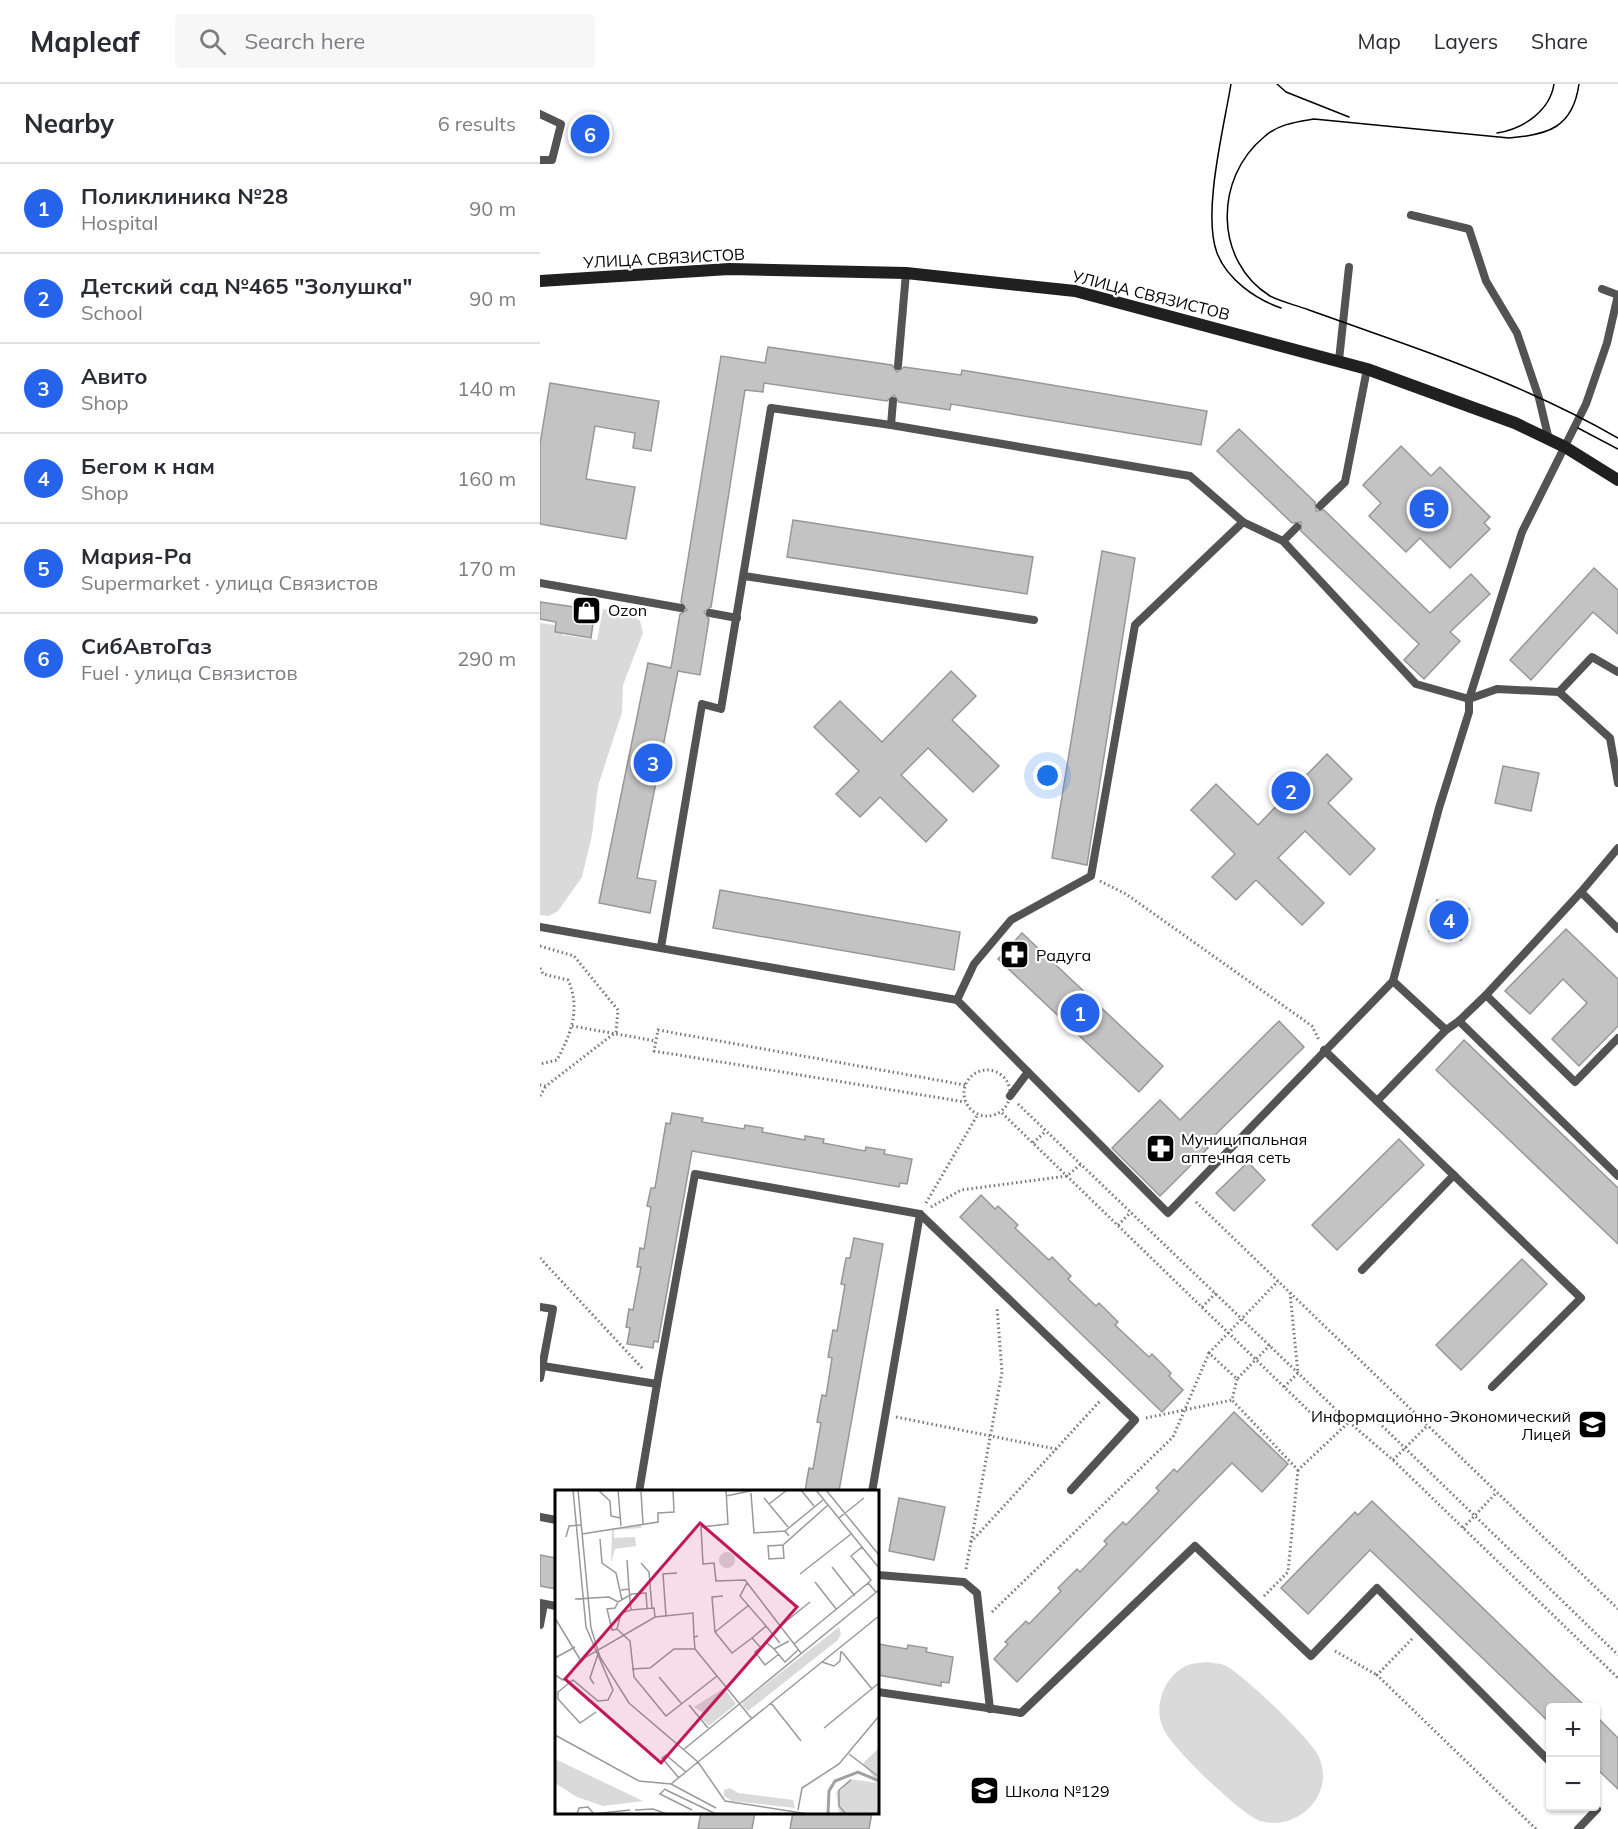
<!DOCTYPE html>
<meta charset="utf-8">
<style>
body{margin:0;font-family:Mulish,sans-serif;background:#f7f7f7;color:#2b2b33}
.controls{position:absolute;right:18px;bottom:18px;display:grid;overflow:hidden;border-radius:6px;box-shadow:0 2px 4px #0004}
.controls button{width:54px;height:54px;display:grid;place-items:center;padding:0;border:0;border-bottom:2px solid #e1e1e2;background:#fff;color:#2b2b33;font:30px sans-serif}
.you{position:absolute;left:508px;top:692px;width:21px;height:21px;margin:-15px;border:4px solid #fff;border-radius:50%;background:#1a73e8;box-shadow:0 0 0 9px #1a73e833}
.badge{display:grid;place-items:center;width:39px;height:39px;border-radius:50%;background:#2563eb;color:#fff;font-size:20px;font-weight:700}
.pin{position:absolute;translate:-50% -50%;border:3px solid #fff;box-shadow:0 2px 6px #0006}
.list{margin:0;padding:0;list-style:none}
h2{display:flex;justify-content:space-between;align-items:center;height:78px;margin:0;padding:0 24px;font-size:26px}
h2 small{font-size:20px;font-weight:400;color:#7c7c81}
.list li{display:grid;grid-template-columns:39px 1fr auto;gap:18px;align-items:center;box-sizing:border-box;height:90px;padding:0 24px;border-top:2px solid #e1e1e2}
.list b{display:block;font-size:22px;white-space:nowrap}
.list p{margin:0;font-size:20px;white-space:nowrap;color:#7c7c81}
.list em{font-size:20px;font-style:normal;color:#7c7c81}
.icon{flex:none;width:33px;height:33px;fill:none;stroke:currentColor;stroke-width:2;stroke-linecap:round;stroke-linejoin:round}
.map{position:relative;flex:none;width:1078px;height:1745px;overflow:hidden}
header{display:flex;align-items:center;gap:36px;box-sizing:border-box;height:84px;padding:0 30px;background:#fff;border-bottom:2px solid #e1e1e2}
header strong{font-size:28px}
nav{display:flex;gap:33px;margin-inline-start:auto;font-size:21px}
.search{width:420px;height:54px;background:#f7f7f7;display:flex;align-items:center;gap:15px;box-sizing:border-box;padding:0 21px;border-radius:6px;color:#7c7c81;font-size:22px}
main{display:flex}
aside{flex:1;background:#fff}
.map>svg:first-child{display:block}
</style>
<header>
<strong>Mapleaf</strong>
<div class="search"><svg class="icon" aria-label="search" viewBox="0 0 24 24"><circle cx="10" cy="10" r="6"/><path d="M15 15l6 6"/></svg>Search here</div>
<nav><a>Map</a><a>Layers</a><a>Share</a></nav>
</header>
<main>
<aside>
<h2>Nearby<small>6 results</small></h2>
<ul class="list">
<li><span class="badge">1</span><div><b>Поликлиника №28</b><p>Hospital</p></div><em>90 m</em></li>
<li><span class="badge">2</span><div><b>Детский сад №465 &quot;Золушка&quot;</b><p>School</p></div><em>90 m</em></li>
<li><span class="badge">3</span><div><b>Авито</b><p>Shop</p></div><em>140 m</em></li>
<li><span class="badge">4</span><div><b>Бегом к нам</b><p>Shop</p></div><em>160 m</em></li>
<li><span class="badge">5</span><div><b>Мария-Ра</b><p>Supermarket · улица Связистов</p></div><em>170 m</em></li>
<li><span class="badge">6</span><div><b>СибАвтоГаз</b><p>Fuel · улица Связистов</p></div><em>290 m</em></li>
</ul>
</aside>
<div class="map">
<svg width="1078" height="1745" viewBox="0 0 1078 1745">
<rect width="100%" height="100%" fill="#fff"/>
<g fill="#dadada">
<path d="M63,525L92,531L100,537L103,549L83,601L82,628L58,702L52,751L42,793L18,827L9,832L0,831V539L23,542L22,551L57,556Z"/>
<path d="M666,1578C672,1579 679,1579 684,1581C701,1588 772,1656 779,1673C792,1702 772,1732 743,1738C734,1740 723,1739 716,1735C695,1724 635,1667 624,1646C612,1624 624,1591 648,1581C654,1579 661,1579 666,1578Z"/>
</g>
<g fill="#c3c3c3" stroke="#979797" stroke-width="1.5">
<path d="M228,263L352,281L357,288L364,283L421,291L422,286L667,327L661,361L411,320L410,326L359,318L354,311L347,317L224,299L223,308L205,306L171,523L164,528L169,535L160,591L138,587L97,794L116,797L110,829L59,819L108,579L131,584L140,530L147,526L141,518L181,272L225,279Z"/>
<path d="M10,299L119,317L111,367L93,364L95,349L55,342L46,395L95,403L86,455L0,440V360Z"/>
<path d="M699,345L775,418L776,427L784,426L890,529L931,490L950,510L910,548L920,557L884,595L864,576L879,560L761,447V438L752,439L677,367Z"/>
<path d="M861,362L891,392L900,383L950,433L944,439L950,445L910,484L880,454L866,468L829,432L841,419L823,401Z"/>
<path d="M253,436L493,473L487,510L247,473Z"/>
<path d="M562,467L595,474L547,781L512,774Z"/>
<path d="M1054,484L1078,506V550L1053,528L991,596L970,576Z"/>
<path d="M0,518L55,526L51,554L15,548L16,538L0,535Z"/>
<path d="M411,587L436,612L412,636L459,682L433,708L388,664L361,691L407,736L386,758L340,713L320,733L296,710L319,687L274,643L300,617L342,658Z"/>
<path d="M787,670L812,695L788,719L835,765L810,791L765,747L738,774L784,819L762,841L716,796L696,816L672,793L695,770L651,726L676,700L718,741Z"/>
<path d="M963,682L999,689L991,727L955,719Z"/>
<path d="M180,806L420,848L414,886L173,844Z"/>
<path d="M897,816L929,825L921,856L889,847Z"/>
<path d="M1026,845L1078,895V942L1039,982L1012,955L1047,919L1023,895L990,930L965,907Z"/>
<path d="M482,849L623,982L599,1008L458,875Z"/>
<path d="M739,937L764,963L665,1061L668,1064L620,1112L572,1064L620,1016L640,1036Z"/>
<path d="M924,956L1078,1104V1160L896,986Z"/>
<path d="M132,1029L163,1034L162,1038L204,1045L205,1041L223,1044L222,1048L265,1056V1052L284,1055L283,1059L325,1067L326,1063L345,1066L344,1070L372,1075L367,1100L360,1099L359,1103L152,1067L118,1258L114,1257L113,1264L87,1260L90,1244L86,1243L89,1225L93,1226L101,1183H97L100,1164L104,1165L111,1123L107,1122L111,1104H115L126,1039L130,1040Z"/>
<path d="M859,1055L884,1081L797,1166L772,1141Z"/>
<path d="M708,1078L725,1096L694,1127L676,1109Z"/>
<path d="M441,1111L455,1125L458,1122L478,1141L475,1144L509,1176L512,1173L531,1192L528,1195L556,1222L559,1219L578,1238L575,1241L609,1273L612,1270L631,1289L629,1292L643,1306L622,1328L420,1133Z"/>
<path d="M314,1154L343,1160L299,1407H265L269,1384L273,1385L281,1339L277,1338L282,1311L286,1312L292,1274L288,1273L293,1246L297,1247L305,1201L301,1200L306,1174H310Z"/>
<path d="M982,1175L1007,1200L921,1286L896,1261Z"/>
<path d="M694,1328L748,1380L722,1408L692,1379L477,1598L454,1575L468,1560L465,1558L486,1537L489,1540L521,1507L518,1504L537,1485L540,1488L567,1460L564,1457L583,1438L586,1441L619,1407L616,1404L634,1385L637,1388Z"/>
<path d="M359,1414L405,1423L394,1476L349,1467Z"/>
<path d="M832,1417L1009,1588L1046,1623H1011V1640L830,1466L768,1530L741,1504L815,1428L818,1431Z"/>
<path d="M0,1471L16,1474V1505L0,1502Z"/>
<path d="M338,1560L367,1565L368,1561L387,1564L386,1568L413,1573L409,1599L401,1598V1602L338,1591Z"/>
<path d="M1056,1632L1078,1654V1705L1056,1684Z"/>
<path d="M161,1728H215L212,1745H158Z"/>
<path d="M253,1728H332L329,1745H250Z"/>
</g>
<g fill="none" stroke-linecap="round" stroke-linejoin="round">
<g stroke="#757575" stroke-width="3" stroke-dasharray="1.5 3" stroke-linecap="butt">
<path d="M560,797L586,810L772,942L779,956"/>
<path d="M0,862L34,872L78,926L76,948L6,1002L0,1001"/>
<path d="M0,884L3,890L28,896C41,924 31,950 17,976L0,980"/>
<path d="M32,942L116,957"/>
<circle cx="447" cy="1009" r="23"/>
<path d="M425,1001L118,946L114,967L425,1018"/>
<path d="M0,1012L6,1002"/>
<path d="M478,1020L809,1338L853,1376L1078,1594"/>
<path d="M462,1029L775,1333L809,1338L832,1332L1078,1571"/>
<path d="M493,1059L506,1047"/>
<path d="M656,1118L1078,1525"/>
<path d="M386,1119L438,1030"/>
<path d="M391,1123L421,1106L527,1092L541,1080"/>
<path d="M578,1141L591,1128"/>
<path d="M0,1174L103,1285"/>
<path d="M662,1223L676,1209"/>
<path d="M730,1261L697,1295L669,1269L738,1197"/>
<path d="M697,1295L692,1316L758,1386L809,1338"/>
<path d="M744,1303L758,1289L750,1209"/>
<path d="M356,1333L516,1365"/>
<path d="M606,1334L692,1316"/>
<path d="M853,1376L888,1341"/>
<path d="M923,1444L957,1408"/>
<path d="M431,1458L462,1288L457,1223"/>
<path d="M426,1485L431,1458L560,1317"/>
<path d="M724,1512L748,1488L758,1386"/>
<path d="M452,1528L633,1353L669,1269"/>
<path d="M872,1555L837,1591L996,1745"/>
<path d="M795,1567L837,1591"/>
</g>
<g stroke="#535353" stroke-width="8">
<path d="M0,30L21,40L12,76H0"/>
<path d="M871,131L929,145L946,197L977,249L999,314L1009,356"/>
<path d="M1062,205L1078,211"/>
<path d="M799,276L809,183"/>
<path d="M358,282L366,189"/>
<path d="M351,341L353,317"/>
<path d="M780,422L805,398L827,285"/>
<path d="M743,457L757,443"/>
<path d="M204,492L494,536"/>
<path d="M0,499L141,524"/>
<path d="M170,529L197,534"/>
<path d="M1019,608L1070,654L1078,699"/>
<path d="M1041,808L1078,764"/>
<path d="M0,843L417,916L488,988L470,1012"/>
<path d="M121,863L162,620L181,625L231,324L351,341L650,392L703,438L743,457L876,600L929,615L957,605L1019,608L1052,573L1078,588"/>
<path d="M853,897L906,946L919,937L946,911L1041,808L1078,845"/>
<path d="M946,911L1035,998L1078,954"/>
<path d="M417,916L434,880L471,836L551,792L595,541L703,438"/>
<path d="M919,937L1078,1092"/>
<path d="M784,966L1041,1214L952,1303"/>
<path d="M488,988L628,1129L853,897L899,724L929,628V615L982,448L1046,320L1067,259L1078,211"/>
<path d="M837,1017L906,946"/>
<path d="M822,1186L914,1091"/>
<path d="M0,1223L13,1225L0,1294"/>
<path d="M3,1282L117,1300L155,1090L380,1130L595,1336L531,1406"/>
<path d="M99,1408L117,1300"/>
<path d="M332,1408L380,1130"/>
<path d="M0,1433L16,1436"/>
<path d="M338,1491L424,1498L437,1509L450,1625"/>
<path d="M0,1519L16,1522"/>
<path d="M0,1541L4,1520"/>
<path d="M338,1608L481,1629L655,1462L771,1572L837,1504L1011,1679"/>
<path d="M1038,1745L1057,1725L1054,1722"/>
</g>
<path stroke="#202020" stroke-width="12" d="M0,197L189,185L366,189L535,207L827,285L975,339L1025,363L1078,396"/>
<g stroke="#000" stroke-width="1.5">
<path d="M691,0C684,43 662,129 677,169C687,195 715,215 741,224"/>
<path d="M737,0L746,8L809,33"/>
<path d="M1039,0C1033,43 1009,51 969,54L774,35C756,38 738,40 724,53C674,94 674,177 730,212C741,218 756,221 769,226C794,235 820,244 845,253C925,281 1005,312 1078,354"/>
<path d="M957,49C983,45 1010,27 1014,0"/>
<path d="M1038,344L1078,365"/>
</g>
</g>
<defs>
<symbol id="shop-square" viewBox="-11 -11 22 22"><rect x="-9" y="-9" width="18" height="18" rx="4" fill="#000" stroke="#fff"/><path d="M-5-2.5h2.3a2.7 3.5 0 0 1 5.4 0H5L5.5 6h-11ZM-1.5-2.5h3a1.5 2.3 0 0 0-3 0Z" fill="#fff"/></symbol>
<symbol id="pharmacy-square" viewBox="-11 -11 22 22"><rect x="-9" y="-9" width="18" height="18" rx="4" fill="#000" stroke="#fff"/><path d="M-2-6h4v4h4v4h-4v4h-4v-4h-4v-4h4Z" fill="#fff"/></symbol>
<symbol id="school-square" viewBox="-11 -11 22 22"><rect x="-9" y="-9" width="18" height="18" rx="4" fill="#000" stroke="#fff"/><path d="M0-5L7-2L0 1L-7-2ZM-4 1L0 2.5L4 1V4Q0 6-4 4Z" fill="#fff"/></symbol>
</defs>
<g fill-rule="evenodd">
<use href="#shop-square" x="30" y="510" width="33" height="33"/>
<use href="#pharmacy-square" x="458" y="854" width="33" height="33"/>
<use href="#pharmacy-square" x="604" y="1048" width="33" height="33"/>
<use href="#school-square" x="1036" y="1324" width="33" height="33"/>
<use href="#school-square" x="428" y="1690" width="33" height="33"/>
</g>
<g text-anchor="middle" dominant-baseline="central" stroke-width="4.5" stroke-linejoin="round" paint-order="stroke">
<g font-size="16" fill="#000" stroke="#fff">
<text transform="translate(124 174) rotate(-3)">УЛИЦА СВЯЗИСТОВ</text>
<text transform="translate(611 211) rotate(14)">УЛИЦА СВЯЗИСТОВ</text>
</g>
<g font-size="16" fill="#000" stroke="#fff" text-anchor="start">
<text x="68" y="526">Ozon</text>
<text x="496" y="871">Радуга</text>
<text x="641" y="1055">Муниципальная<tspan x="641" dy="18">аптечная сеть</tspan></text>
<text x="1031" y="1332" text-anchor="end">Информационно-Экономический<tspan x="1031" dy="18">Лицей</tspan></text>
<text x="465" y="1707">Школа №129</text>
</g>
</g>
<g transform="translate(15 1406)">
<rect width="324" height="324" fill="#fff"/>
<path d="M86,35L87,41L86,38L59,40V48L80,47L81,56L60,59L56,73L57,40ZM164 70a8 8 0 1 1 16 0a8 8 0 1 1-16 0ZM284,137L286,144L283,150L193,221L188,216V212ZM169,198L181,214L154,236L147,229V222L139,217ZM324,258V324H284L281,302L295,289L323,293L308,273ZM0,269L42,289L88,311L48,316L22,307L0,293ZM175,298L183,303L238,310L240,318L177,311L169,306V300Z" fill="#dadada"/>
<path fill="none" stroke="#a1a1a1" stroke-width="3" d="M273,324L274,301L280,291L303,282L324,291"/>
<path fill="none" stroke="#999" stroke-width="1.5" d="M18,0L31,137L58,200L53,210L43,211L18,190L3,202V209L25,233L41,222M23,0L36,138L45,167L74,213L143,272L170,311L253,324M43,0L55,11L56,26L65,28M63,0L66,36M171,0L173,34L146,37L148,74L159,73L161,91L190,90L246,163M246,0L259,16M261,0L324,78M271,0L324,65M86,2L88,34M196,3L199,43L230,41L234,46M171,6L200,0M209,8L233,37M214,14L232,0M284,28L309,8M230,41L268,10M27,44L103,32V23L119,22L118,0M11,47L14,36L26,35M45,49L47,73L61,83L67,110M228,55L229,68L214,69L213,56L228,55L273,15M307,57L296,66L316,90L313,93L321,102M86,73L94,82L97,118M277,77L300,106M245,84L296,44M260,92L282,120M192,93L185,106L211,136M74,99L76,120L99,118L100,127M66,100L74,99L72,70M168,106L157,107L160,142L177,163L197,148L206,158M20,109L54,107L63,112L77,104L91,103L92,118M63,112L60,118L52,119L57,140L62,139L75,151L79,187L111,226L162,186M111,126L108,84L122,83M0,128L26,171M224,137L255,112M62,139L66,123L76,120M160,142L194,115M143,146L139,147L140,159L197,229M197,148L211,136L225,153M234,151L219,159L230,172L243,160M239,154L313,93M219,159L212,153L200,162L210,175L224,164M287,162L317,199M0,168L20,157M267,172L279,176L285,171L286,161M77,179L95,178L119,159H140M0,185L8,190L31,167L100,127L138,123L139,147M104,187L126,213M39,194L35,188L43,164M216,213L246,251M134,215L153,238M269,238L324,193M0,245L84,291L116,294L161,318M128,260L324,100M294,264L324,287M143,272L324,126M124,288L107,268L111,265L131,282M116,294L143,272M109,299L159,323M109,300L105,304L137,320M80,320L98,319L112,324M243,320L247,298L284,274L324,226M22,324L24,318L33,317L39,324M37,324L75,320M291,324L284,316V300L296,290"/>
<path fill="#c2185b" fill-opacity="0.15" stroke="#c2185b" stroke-width="3" d="M145,33L242,117L106,273L10,189Z"/>
<rect width="324" height="324" fill="none" stroke="#000" stroke-width="3"/>
</g>
</svg>
<div class="controls">
<button>+</button>
<button>−</button>
</div>
<div class="you"></div>
<div class="pin badge" style="left:540px;top:929px">1</div>
<div class="pin badge" style="left:751px;top:707px">2</div>
<div class="pin badge" style="left:113px;top:679px">3</div>
<div class="pin badge" style="left:909px;top:836px">4</div>
<div class="pin badge" style="left:889px;top:425px">5</div>
<div class="pin badge" style="left:50px;top:50px">6</div>
</div>
</main>
